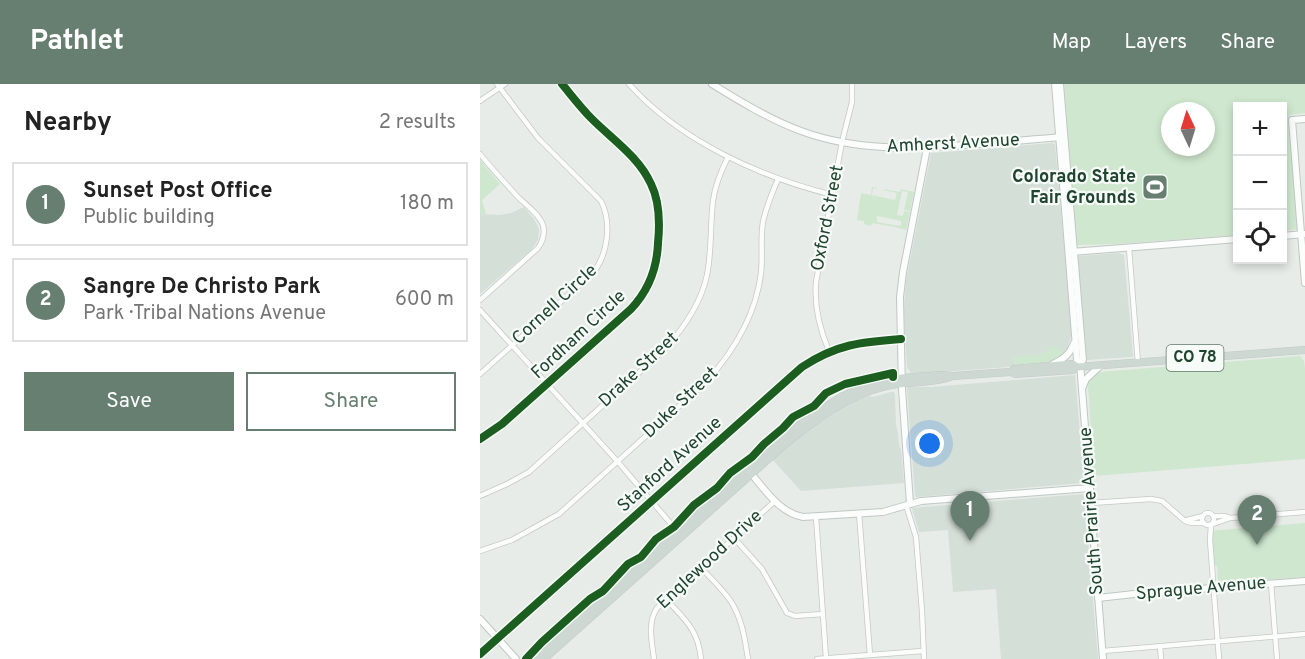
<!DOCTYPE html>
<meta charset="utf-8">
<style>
body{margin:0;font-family:Overpass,sans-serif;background:#f2f2f2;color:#222}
.controls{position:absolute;right:18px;top:18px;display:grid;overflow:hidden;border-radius:0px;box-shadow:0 3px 9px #0003}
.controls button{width:54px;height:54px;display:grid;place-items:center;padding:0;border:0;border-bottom:2px solid #e0e0e0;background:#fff;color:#222;font:30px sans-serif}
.compass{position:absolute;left:681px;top:18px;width:54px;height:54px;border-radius:50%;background:#fff;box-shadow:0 3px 9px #0003;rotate:356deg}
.you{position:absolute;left:450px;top:360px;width:21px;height:21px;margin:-15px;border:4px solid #fff;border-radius:50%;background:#1a73e8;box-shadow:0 0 0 9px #1a73e833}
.badge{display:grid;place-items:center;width:39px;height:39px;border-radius:50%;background:#667f70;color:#fff;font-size:20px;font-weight:700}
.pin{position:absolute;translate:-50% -50px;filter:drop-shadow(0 2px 3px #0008)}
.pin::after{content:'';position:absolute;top:32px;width:21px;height:18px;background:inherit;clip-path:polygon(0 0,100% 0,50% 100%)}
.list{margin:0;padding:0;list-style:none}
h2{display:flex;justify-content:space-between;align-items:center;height:78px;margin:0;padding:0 24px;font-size:26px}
h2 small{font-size:20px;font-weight:400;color:#767676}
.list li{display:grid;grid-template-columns:39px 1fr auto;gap:18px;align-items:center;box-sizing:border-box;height:84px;margin:0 12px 12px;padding:0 12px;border:2px solid #e0e0e0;border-radius:0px}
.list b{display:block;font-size:22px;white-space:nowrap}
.list p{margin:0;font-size:20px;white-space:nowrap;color:#767676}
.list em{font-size:20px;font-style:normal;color:#767676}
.actions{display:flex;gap:12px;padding:18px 24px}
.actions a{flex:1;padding:14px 0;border:2px solid #667f70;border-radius:0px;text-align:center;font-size:21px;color:#667f70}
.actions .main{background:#667f70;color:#fff}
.icon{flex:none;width:33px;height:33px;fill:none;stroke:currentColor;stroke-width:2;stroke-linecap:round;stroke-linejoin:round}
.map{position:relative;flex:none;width:825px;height:575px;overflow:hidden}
header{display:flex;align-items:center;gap:36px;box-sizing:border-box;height:84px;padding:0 30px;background:#667f70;color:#fff}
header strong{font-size:28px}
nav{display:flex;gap:33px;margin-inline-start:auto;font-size:21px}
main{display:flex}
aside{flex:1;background:#fff}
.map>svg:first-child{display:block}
</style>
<header>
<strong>Pathlet</strong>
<nav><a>Map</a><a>Layers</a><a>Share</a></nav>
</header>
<main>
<aside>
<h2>Nearby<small>2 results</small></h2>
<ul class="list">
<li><span class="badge">1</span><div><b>Sunset Post Office</b><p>Public building</p></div><em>180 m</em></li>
<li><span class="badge">2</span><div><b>Sangre De Christo Park</b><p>Park · Tribal Nations Avenue</p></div><em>600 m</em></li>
</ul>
<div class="actions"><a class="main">Save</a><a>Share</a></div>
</aside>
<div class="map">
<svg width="825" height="575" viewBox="0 0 825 575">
<rect width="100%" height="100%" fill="#e7ece8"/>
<g fill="#d4dfd7">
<path d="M572,59L575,60L592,250L585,271L566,280L435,290L431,289L427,283L424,225L426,197L451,69Z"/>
<path d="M44,123L54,135L59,145L58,156L51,166L0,210V130L19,131L31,129Z"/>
<path d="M639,169L644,171L653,272L651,273L607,276L605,273L597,174L599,172Z"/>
<path d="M595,291L604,397L603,399L436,413L435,411L427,304L428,303H451Z"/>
<path d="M411,308H414L415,312L416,341L418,348L419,362L421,366L424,399L321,407L292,375L323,350L357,327L377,316L389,312L394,313Z"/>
<path d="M604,410L618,575H521L516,505L473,508L468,446L439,448L432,424Z"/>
</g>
<g fill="#cfe7cf" fill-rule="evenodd">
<path d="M584,0H825V29L809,31L817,145L803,147L802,22H758L757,151L637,160L596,161ZM690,27H726V63H690Z"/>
<path d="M0,76L20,100L2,116L6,130H0Z"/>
<path d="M392,103L397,104V105L393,104L392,111L415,116L417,109L403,106V105L420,108L421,105L434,108L430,127L424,126L428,108L422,107L417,131L423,132L424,127L430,128L426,146L414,143L415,141L421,142V137L397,132V138L414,141V143L392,139L391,142L384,140V137L377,136L381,109L391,111L397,117L391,110Z"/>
<path d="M574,261L586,270L572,279L538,282L535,281L532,273L559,271Z"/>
<path d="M820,272L824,277L825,284V375L614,392L608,302L609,296L619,288Z"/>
<path d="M825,439V493L738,499L737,483L731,475L728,447Z"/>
</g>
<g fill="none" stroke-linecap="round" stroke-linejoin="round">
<defs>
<g id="street">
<path d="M149,0C200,57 280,93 353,111"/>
<path d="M0,17L25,0"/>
<path d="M0,70C12,85 25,99 38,113C46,121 59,130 63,141C65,149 63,157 58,164L0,216"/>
<path d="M649,164L658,279"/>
<path d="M0,226L138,378L198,448"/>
<path d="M349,267C339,244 334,223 336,198L362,58L372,18V0"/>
<path d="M0,290L113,189C128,170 132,139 121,117L58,54L17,0"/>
<path d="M0,355L22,340L151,225C169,206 177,185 178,159C180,139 180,118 171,100C159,73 132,55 112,35C101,24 92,12 82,0"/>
<path d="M0,412L27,400L49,388L184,266C204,244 221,220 227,191C232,166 230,141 233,117C235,101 241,87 248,73"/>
<path d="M611,419L671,415L682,417L705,437L711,439H724"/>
<path d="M426,421L436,453L442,527L444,575"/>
<circle cx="728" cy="435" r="6"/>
<path d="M379,429L390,571"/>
<path d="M733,432H745L750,434"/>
<path d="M336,433L346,574"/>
<path d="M707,436L723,432"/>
<path d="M733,440L750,434L825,428"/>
<path d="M731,441L730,456L739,575"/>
<path d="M254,454L282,485L307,529L315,532L343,530"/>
<path d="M0,467L32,456L79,430L226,298C254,267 276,231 281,189C283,172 280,155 283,138C286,123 292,109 298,95"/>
<path d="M221,484C231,494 242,505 250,516C262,534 265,555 268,575"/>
<path d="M791,499L797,575"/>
<path d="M186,515C205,536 218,545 221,575"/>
<path d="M680,562L681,575"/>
<path d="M623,567L825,550"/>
<path d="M0,570L322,283C357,260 381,258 421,255"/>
<path d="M174,575C172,558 167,539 177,524L295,417"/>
<path d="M337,575L443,567"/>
</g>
<g id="secondary">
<path d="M232,0C261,18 289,35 321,47C378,68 438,65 498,60C527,58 555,55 584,53"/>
<path d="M575,0L597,276L600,279L623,575"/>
<path d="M580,0L603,276L600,279"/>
<path d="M825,35L812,36L825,199"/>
<path d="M802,152L824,150"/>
<path d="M591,168L758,155"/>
<path d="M573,280C584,275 590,270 594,259"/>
<path d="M602,305L606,295L620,282"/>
<path d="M269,387C283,403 299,429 323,433L403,428L441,417L610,404"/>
<path d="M430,420L422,305L420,213L423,188L447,64"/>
<path d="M618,514L654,510L825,497"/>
<path d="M0,535L36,575"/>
</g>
<g id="primary">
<path d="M531,288L535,290L593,286L597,283L825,266"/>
<path d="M55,575L288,366L332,331L363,312L383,303L422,294L461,291L473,292L515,289L531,288L534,285L593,280L597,283"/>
<path d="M64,575L303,362C333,337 367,311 406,302C427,297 450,300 470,293"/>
</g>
</defs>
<use href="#street" stroke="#c4c9c5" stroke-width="6"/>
<use href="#secondary" stroke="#c0c8c3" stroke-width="8"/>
<use href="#primary" stroke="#c1cbc6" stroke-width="8"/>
<use href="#street" stroke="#fbfcfc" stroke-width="4.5"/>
<use href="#secondary" stroke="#fbfcfc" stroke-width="6"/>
<use href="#primary" stroke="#ced8d2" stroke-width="7"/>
<defs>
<g id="cycleway">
<path d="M0,355L22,340L151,225C169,206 177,185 178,159C180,139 180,118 171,100C159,73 132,55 112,35C101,24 92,12 82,0"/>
<path d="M0,570L322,283C357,260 381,258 421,255"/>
<path d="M46,575L62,558L110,515L123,507L148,480L161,473L176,455L194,443L214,421L237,404L250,389L272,373L284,360L303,344L313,333L334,322L346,309L365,300L413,289V293"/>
</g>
</defs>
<use href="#cycleway" stroke="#f6fbf7" stroke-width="11"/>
<use href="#cycleway" stroke="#1b5e20" stroke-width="8"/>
</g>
<defs>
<symbol id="stadium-square" viewBox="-11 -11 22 22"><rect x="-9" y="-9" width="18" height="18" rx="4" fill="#667f70" stroke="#f6fbf7"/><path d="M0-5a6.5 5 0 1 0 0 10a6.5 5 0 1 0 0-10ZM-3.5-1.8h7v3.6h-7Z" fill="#fff"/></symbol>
</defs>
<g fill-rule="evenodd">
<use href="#stadium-square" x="660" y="88" width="30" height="30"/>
</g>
<g text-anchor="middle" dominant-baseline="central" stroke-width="4.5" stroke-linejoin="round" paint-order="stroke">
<rect fill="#f6fbf7" stroke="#617b6c" stroke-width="1.5" x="686.5" y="261" width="57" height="26" rx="4.5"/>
<g font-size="16" font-weight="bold" fill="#214430">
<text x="715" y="274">CO 78</text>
</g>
<g font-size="18" fill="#214430" stroke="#f6fbf7">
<text transform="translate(473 60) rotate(-3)">Amherst Avenue</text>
<text transform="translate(348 134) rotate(-79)">Oxford Street</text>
<text transform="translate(75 221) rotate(-43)">Cornell Circle</text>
<text transform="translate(99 251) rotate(-43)">Fordham Circle</text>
<text transform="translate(159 286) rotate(-43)">Drake Street</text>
<text transform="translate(201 319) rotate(-43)">Duke Street</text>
<text transform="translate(190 381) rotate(-42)">Stanford Avenue</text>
<text transform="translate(612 427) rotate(-94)">South Prairie Avenue</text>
<text transform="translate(230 476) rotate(-43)">Englewood Drive</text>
<text transform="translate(721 505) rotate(-5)">Sprague Avenue</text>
</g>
<g font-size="18" font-weight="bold" fill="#214430" stroke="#f6fbf7" text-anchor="end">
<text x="656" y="93">Colorado State<tspan x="656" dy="21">Fair Grounds</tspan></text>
</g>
</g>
</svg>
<div class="controls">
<button>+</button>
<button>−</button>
<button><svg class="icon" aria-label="locate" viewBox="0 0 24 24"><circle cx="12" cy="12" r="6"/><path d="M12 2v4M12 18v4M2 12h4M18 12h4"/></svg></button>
</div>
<svg class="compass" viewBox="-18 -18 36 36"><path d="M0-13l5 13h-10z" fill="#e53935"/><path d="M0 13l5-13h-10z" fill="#767676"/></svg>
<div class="you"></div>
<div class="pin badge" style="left:490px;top:457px">1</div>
<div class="pin badge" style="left:777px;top:461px">2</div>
</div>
</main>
